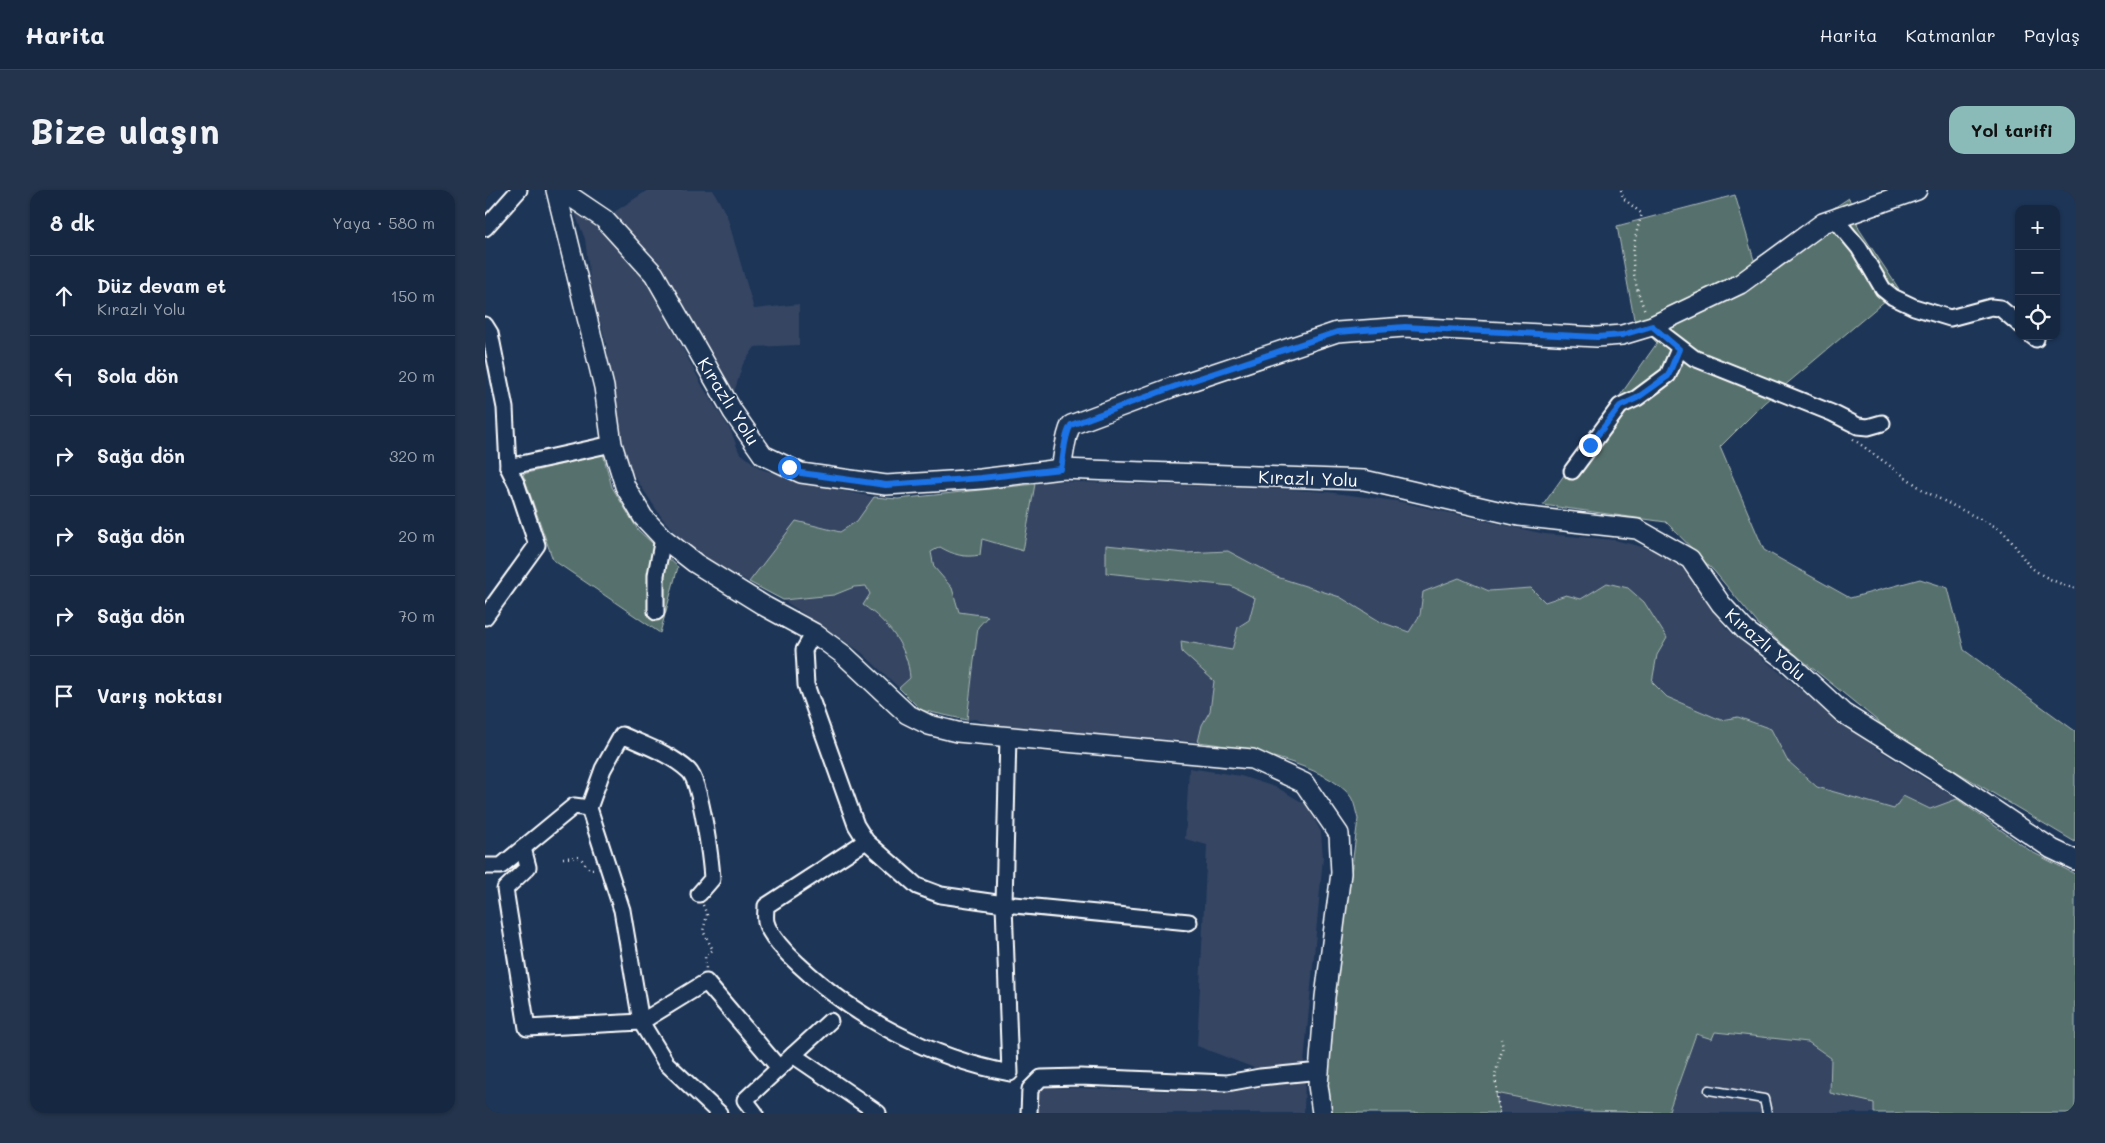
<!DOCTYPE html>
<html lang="tr">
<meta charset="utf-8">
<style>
body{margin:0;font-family:Mali,sans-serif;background:#23344c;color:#f1f3f6}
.controls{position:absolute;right:15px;top:15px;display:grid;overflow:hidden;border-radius:10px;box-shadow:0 1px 4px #0004}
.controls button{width:45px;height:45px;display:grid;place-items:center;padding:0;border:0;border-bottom:1px solid #35445a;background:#162841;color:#f1f3f6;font:25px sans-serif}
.stop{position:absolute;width:15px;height:15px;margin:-11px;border:4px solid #1a73e8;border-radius:50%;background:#fff}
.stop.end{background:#1a73e8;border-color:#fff;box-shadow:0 1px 5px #0008}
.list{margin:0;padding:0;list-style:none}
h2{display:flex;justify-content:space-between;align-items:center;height:65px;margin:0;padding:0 20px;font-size:21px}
h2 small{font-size:16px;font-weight:400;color:#9ea6b1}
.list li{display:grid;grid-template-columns:32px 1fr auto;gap:15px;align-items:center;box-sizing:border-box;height:80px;padding:0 20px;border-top:1px solid #35445a}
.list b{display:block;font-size:19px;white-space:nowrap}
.list p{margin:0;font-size:16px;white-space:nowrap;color:#9ea6b1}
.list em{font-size:16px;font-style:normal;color:#9ea6b1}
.icon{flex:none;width:28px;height:28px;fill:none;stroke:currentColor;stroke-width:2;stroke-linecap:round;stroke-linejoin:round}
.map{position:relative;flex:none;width:1590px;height:923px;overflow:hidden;border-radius:15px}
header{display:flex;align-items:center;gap:30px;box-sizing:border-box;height:70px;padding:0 25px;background:#162841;border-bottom:1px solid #35445a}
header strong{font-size:24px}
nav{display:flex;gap:28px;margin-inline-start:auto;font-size:18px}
.intro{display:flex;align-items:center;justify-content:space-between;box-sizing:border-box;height:120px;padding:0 30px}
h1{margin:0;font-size:35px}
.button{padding:12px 22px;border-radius:15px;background:#8bbbb9;color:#111;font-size:18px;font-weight:700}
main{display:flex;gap:30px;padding:0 30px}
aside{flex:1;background:#162841;border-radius:15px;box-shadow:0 1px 4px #0004}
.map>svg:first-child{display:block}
</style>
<header>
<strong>Harita</strong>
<nav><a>Harita</a><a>Katmanlar</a><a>Paylaş</a></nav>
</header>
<div class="intro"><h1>Bize ulaşın</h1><a class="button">Yol tarifi</a></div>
<main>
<aside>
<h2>8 dk<small>Yaya · 580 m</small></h2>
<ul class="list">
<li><svg class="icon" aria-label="ahead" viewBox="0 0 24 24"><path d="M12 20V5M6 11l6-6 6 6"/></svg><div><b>Düz devam et</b><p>Kırazlı Yolu</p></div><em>150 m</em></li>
<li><svg class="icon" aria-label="left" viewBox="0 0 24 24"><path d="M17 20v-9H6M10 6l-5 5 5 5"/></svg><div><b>Sola dön</b></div><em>20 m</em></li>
<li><svg class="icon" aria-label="right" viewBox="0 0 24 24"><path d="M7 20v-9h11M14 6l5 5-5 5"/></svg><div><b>Sağa dön</b></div><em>320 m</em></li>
<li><svg class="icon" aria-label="right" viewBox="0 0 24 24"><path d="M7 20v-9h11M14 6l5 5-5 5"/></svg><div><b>Sağa dön</b></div><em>20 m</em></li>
<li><svg class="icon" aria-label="right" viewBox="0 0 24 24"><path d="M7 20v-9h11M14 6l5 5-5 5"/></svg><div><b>Sağa dön</b></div><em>70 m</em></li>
<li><svg class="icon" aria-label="arrive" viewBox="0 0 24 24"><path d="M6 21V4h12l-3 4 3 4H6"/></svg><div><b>Varış noktası</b></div></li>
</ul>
</aside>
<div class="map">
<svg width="1590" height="923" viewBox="0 0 1590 923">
<rect width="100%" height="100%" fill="#1d3557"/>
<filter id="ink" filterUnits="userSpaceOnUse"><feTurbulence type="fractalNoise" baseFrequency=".02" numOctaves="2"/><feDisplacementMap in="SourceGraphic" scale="10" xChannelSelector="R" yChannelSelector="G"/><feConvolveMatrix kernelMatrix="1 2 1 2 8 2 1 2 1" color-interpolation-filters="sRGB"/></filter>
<g filter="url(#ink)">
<g fill="#344562">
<path d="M163,0H228L242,26L269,119L314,114V155L270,157L258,174L247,209L172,70L126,24Z"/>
<path d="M87,16L138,57L156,79L218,197L246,241L254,262L276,279L324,294L389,307L372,331L355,342L311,332L264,392L207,362L177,328L142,275L121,153L106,98L100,49Z"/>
<path d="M564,291L783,298L842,302L911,311L1060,344L1130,350L1169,360L1193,374L1207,389L1241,438L1334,515L1394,560L1472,609L1445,619L1418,606L1409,619L1332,597L1302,570L1286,539L1253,527L1236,530L1182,507L1167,492L1172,465L1122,393L1096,409L1081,405L1060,412L1046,398L1004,401L974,388L938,402L935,425L925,442L896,432L855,407L792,387L742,361L700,363L621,355V383L746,396L770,408L764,430L753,437L747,460L697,451L698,462L729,491L725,521L717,535L713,552L512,537L490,529L482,530L493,437L474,422L467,398L449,377L446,362L455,357L469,365L497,349L538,361L550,294Z"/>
<path d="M381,396L386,404L378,415L395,426L412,448L424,474L425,488L414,498L376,462L298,410L349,405L369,397Z"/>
<path d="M704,578L756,586L793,598L822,615L836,642L838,668L819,873L772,879L712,856L722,655L700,649Z"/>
<path d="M1230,842L1323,852L1346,868L1345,903L1389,913V923H1183L1211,844Z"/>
<path d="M820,888L819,923H550L548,904L556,897L720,902L787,890Z"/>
<path d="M1011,903L1100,921L1177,923H1014Z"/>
</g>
<g fill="#57716d" stroke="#abb8b6">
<path d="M1250,5L1269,70L1364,8L1374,39L1414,99L1279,213L1235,257L1279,360L1365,408L1435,389L1463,398L1479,460L1590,541V652L1410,545L1274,435L1229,381L1181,332L1058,315L1172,153L1149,129L1132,36Z"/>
<path d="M118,264L127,297L153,340L193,377L175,443L68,370L38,284Z"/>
<path d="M550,294L538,361L497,349L495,365C479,368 469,365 455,357L446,362L449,377L467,398L474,422L503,426L493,437L482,530L436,520L414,498L425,488C423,457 403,432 378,415L385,404L381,396L369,397L349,405L298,410L264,392L311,331L355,342L372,331L389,307L413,309Z"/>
<path d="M621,355L700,363L743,361L792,387L855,407L896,432L924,442L935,425L938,402L974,388L1004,401L1046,398L1060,412L1081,405L1096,409L1122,393L1143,398L1159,412L1182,448L1172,465L1167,492L1182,507L1236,530L1253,527L1286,539L1302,570L1332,597L1409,619L1418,606L1445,619L1472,609L1547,662L1590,684V923H1389V913L1345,903L1346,868L1323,852L1230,842L1227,849L1211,844L1183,923L1100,921L1011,903L1014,923H844L839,903L842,871L873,629C871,623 870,613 866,607C844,575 751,556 713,552L717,535L725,521L729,491L697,462L696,451L747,460L753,437L764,430L770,408L746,396L621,383Z"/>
</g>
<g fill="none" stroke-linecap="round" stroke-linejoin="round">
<defs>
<path id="service" d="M1224,900L1279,909L1282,923"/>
<g id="minor">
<path d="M1350,29L1374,58L1398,99L1408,107L1429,117L1465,128L1506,117L1515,118L1534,134"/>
<path d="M0,38L34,0"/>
<path d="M0,135L5,143L20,218L23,277L32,295L52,355L0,427"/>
<path d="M1167,136L1209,168L1347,223L1373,236L1383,237L1397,233"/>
<path d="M1547,146L1551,149"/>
<path d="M23,277L127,254"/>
<path d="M1087,281L1135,216L1152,208L1183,185L1194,159"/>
<path d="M171,422V385L178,348"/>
<path d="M329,443L319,460L321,495L371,635L381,651L432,696L456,705L519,714L704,732"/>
<path d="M381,651L281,716C281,721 280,727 281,732C284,745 303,765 313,774C371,829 446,868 525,883L519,714L523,546"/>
<path d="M38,658L43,677L20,699L42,838L156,832L221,792L294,878"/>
<path d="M0,676H16L89,616L104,618"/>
<path d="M214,704L227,689C226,671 216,593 204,581C186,564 159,555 137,545L118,579L104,618L137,720L156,832L181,873L234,923"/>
<path d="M308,865L345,831"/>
<path d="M270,923L260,910L308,865L393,923"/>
<path d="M544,923L545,899L556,888L595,887L742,893L775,887L835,881"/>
</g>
<g id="tertiary">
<path d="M71,0L119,197L127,254L140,296L158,327L178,348L210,373L281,417L329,443L359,465L422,524L444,535L472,542L767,569L819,593L854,644L856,683L840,807L833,895L837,923"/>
<path d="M76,0L119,29L169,84L248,222L278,265L316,283L401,295L496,289L576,279L879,290L1034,326L1152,339L1205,369L1236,414L1260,440L1304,473L1358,523L1460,587L1567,659L1590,670"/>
<path d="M576,279C579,265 580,246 586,235L688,197L852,142L920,137L1112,147L1137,145L1167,136L1255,94L1338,33L1432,0"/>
</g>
</defs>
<use href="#service" stroke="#fff" stroke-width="11"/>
<use href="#minor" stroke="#fff" stroke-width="19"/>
<use href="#tertiary" stroke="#fff" stroke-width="22"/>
<g stroke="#fff" stroke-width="2.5" stroke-dasharray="1 4" stroke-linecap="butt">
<path d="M1136,0L1138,8L1157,24C1144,62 1145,86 1161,123"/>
<path d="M1368,249L1441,302L1515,339C1526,349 1533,361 1542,373C1553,386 1574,393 1590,399"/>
<path d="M78,668L95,667L104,679H109"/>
<path d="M218,715L222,725L218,741L228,760L220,766L221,779"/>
<path d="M1014,923L1010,885L1018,857L1016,849"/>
</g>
<use href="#service" stroke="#1d3557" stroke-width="8"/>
<use href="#minor" stroke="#1d3557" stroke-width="15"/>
<use href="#tertiary" stroke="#1d3557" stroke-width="19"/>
</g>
</g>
<g fill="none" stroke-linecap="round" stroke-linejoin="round" filter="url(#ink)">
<path stroke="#1a73e8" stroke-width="6" d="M304,277L316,283L401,295L496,288L576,279C579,265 579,246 586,235L688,197L852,142L920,137L1112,147L1137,145L1167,136L1194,159L1183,186L1152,208L1135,216L1105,255"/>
</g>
<g text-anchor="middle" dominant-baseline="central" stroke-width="4" stroke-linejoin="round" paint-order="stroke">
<g font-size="18" fill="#fff" stroke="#1d3557">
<text transform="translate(244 211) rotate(58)">Kırazlı Yolu</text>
<text transform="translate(823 288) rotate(2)">Kırazlı Yolu</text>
<text transform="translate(1281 454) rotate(41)">Kırazlı Yolu</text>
</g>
</g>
</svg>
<div class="controls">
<button>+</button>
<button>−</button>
<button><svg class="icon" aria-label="locate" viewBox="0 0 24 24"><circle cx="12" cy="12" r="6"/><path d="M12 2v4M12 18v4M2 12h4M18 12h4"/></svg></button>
</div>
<div class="stop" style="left:304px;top:277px"></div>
<div class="stop end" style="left:1105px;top:255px"></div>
</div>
</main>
